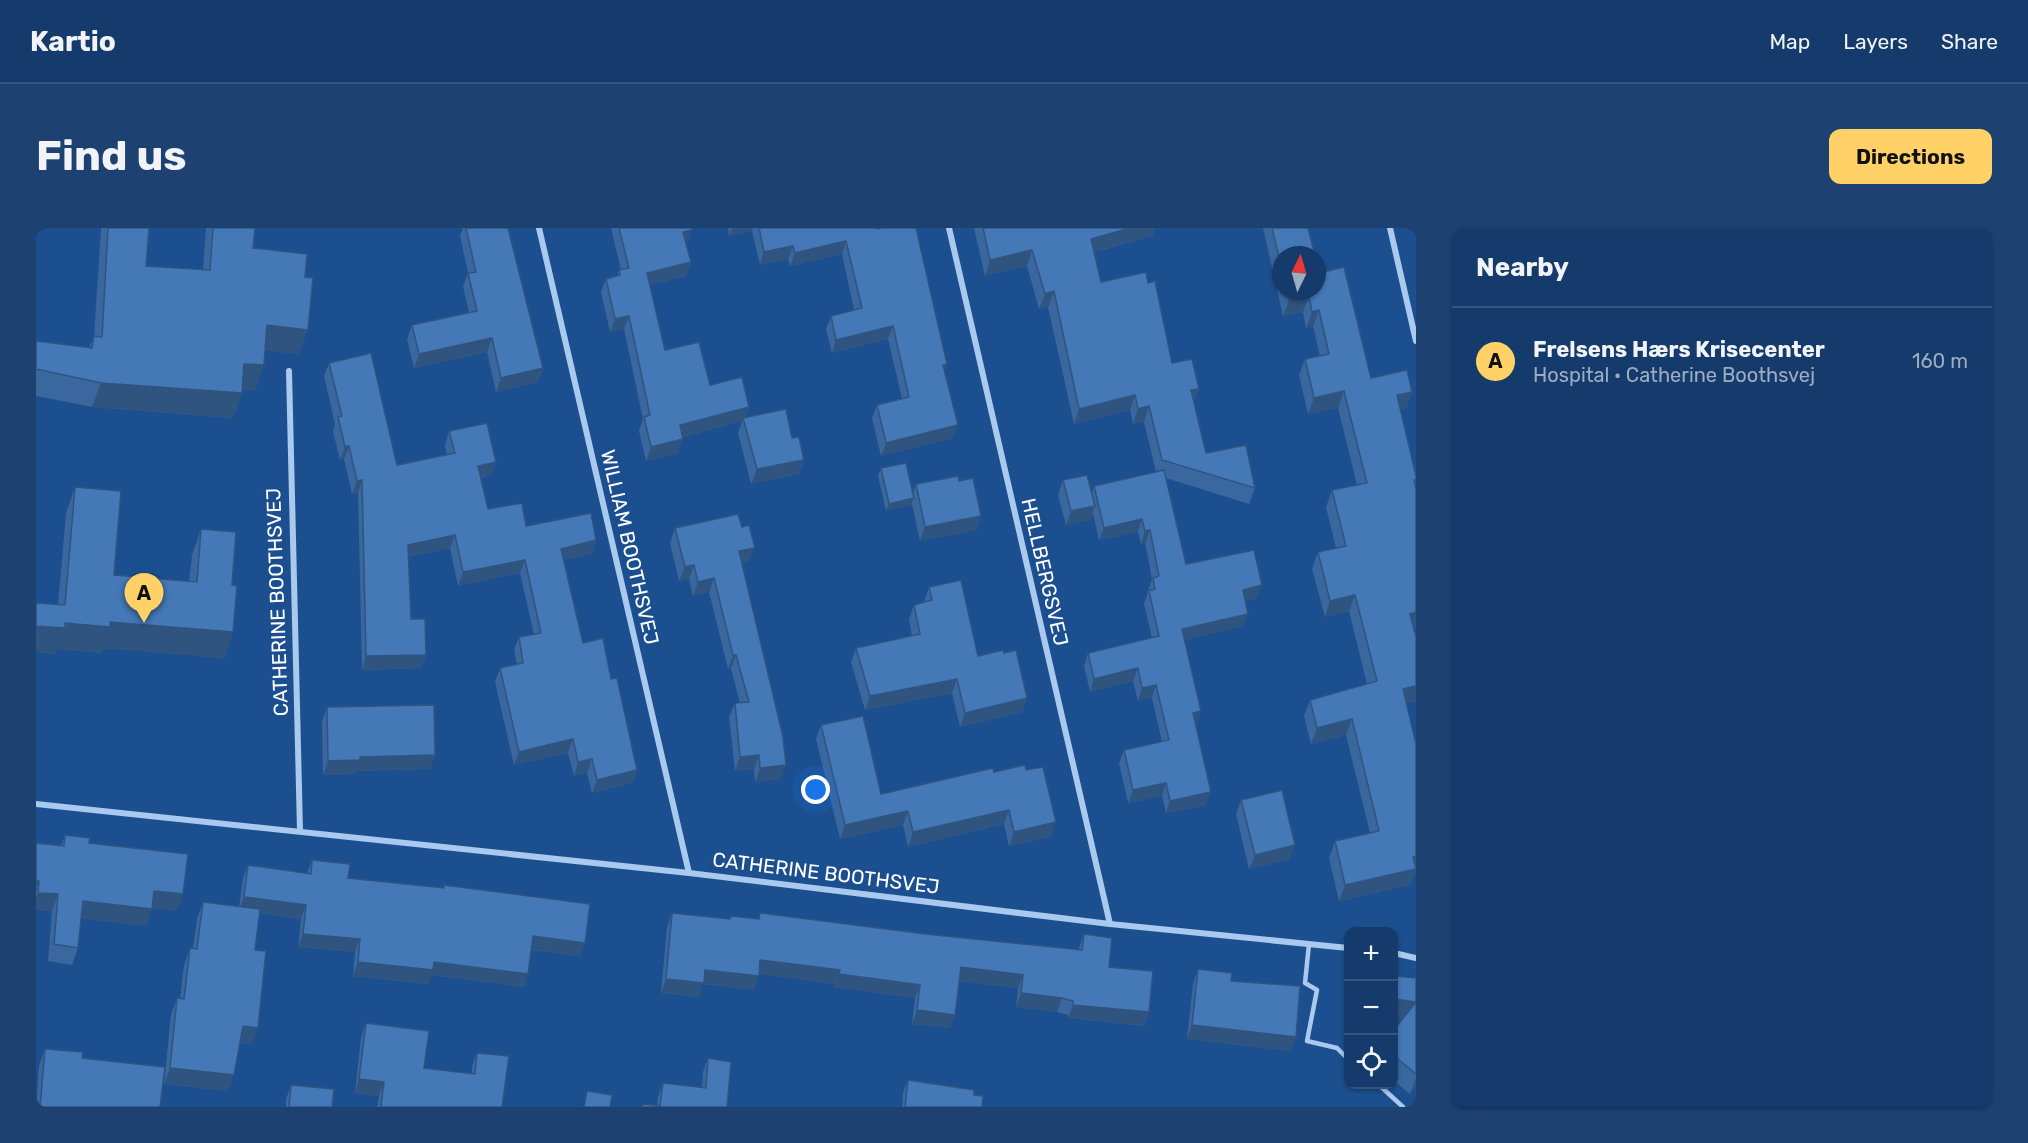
<!DOCTYPE html>
<meta charset="utf-8">
<style>
body{margin:0;font-family:Rubik,sans-serif;background:#1d4271;color:#f1f3f6}
.controls{position:absolute;right:18px;bottom:18px;display:grid;overflow:hidden;border-radius:12px;box-shadow:0 2px 4px #0004}
.controls button{width:54px;height:54px;display:grid;place-items:center;padding:0;border:0;border-bottom:2px solid #33557e;background:#143b6b;color:#f1f3f6;font:30px sans-serif}
.compass{position:absolute;left:1236px;top:18px;width:54px;height:54px;border-radius:50%;background:#143b6b;box-shadow:0 2px 4px #0004;rotate:5deg}
.you{position:absolute;left:780px;top:562px;width:21px;height:21px;margin:-15px;border:4px solid #fff;border-radius:50%;background:#1a73e8;box-shadow:0 0 0 9px #1a73e833}
.badge{display:grid;place-items:center;width:39px;height:39px;border-radius:50%;background:#ffd166;color:#111;font-size:20px;font-weight:700}
.pin{position:absolute;translate:-50% -50px;filter:drop-shadow(0 2px 3px #0008)}
.pin::after{content:'';position:absolute;top:32px;width:21px;height:18px;background:inherit;clip-path:polygon(0 0,100% 0,50% 100%)}
.list{margin:0;padding:0;list-style:none}
h2{display:flex;justify-content:space-between;align-items:center;height:78px;margin:0;padding:0 24px;font-size:26px}
h2 small{font-size:20px;font-weight:400;color:#9dadc1}
.list li{display:grid;grid-template-columns:39px 1fr auto;gap:18px;align-items:center;box-sizing:border-box;height:108px;padding:0 24px;border-top:2px solid #33557e}
.list b{display:block;font-size:22px;white-space:nowrap}
.list p{margin:0;font-size:20px;white-space:nowrap;color:#9dadc1}
.list em{font-size:20px;font-style:normal;color:#9dadc1}
.icon{flex:none;width:33px;height:33px;fill:none;stroke:currentColor;stroke-width:2;stroke-linecap:round;stroke-linejoin:round}
.map{position:relative;flex:none;width:1380px;height:879px;overflow:hidden;border-radius:12px}
header{display:flex;align-items:center;gap:36px;box-sizing:border-box;height:84px;padding:0 30px;background:#143b6b;border-bottom:2px solid #33557e}
header strong{font-size:28px}
nav{display:flex;gap:33px;margin-inline-start:auto;font-size:21px}
.intro{display:flex;align-items:center;justify-content:space-between;box-sizing:border-box;height:144px;padding:0 36px}
h1{margin:0;font-size:42px}
.button{padding:15px 27px;border-radius:12px;background:#ffd166;color:#111;font-size:21px;font-weight:700}
main{display:flex;gap:36px;padding:0 36px}
aside{flex:1;background:#143b6b;border-radius:12px;box-shadow:0 2px 4px #0004}
.map>svg:first-child{display:block}
</style>
<header>
<strong>Kartio</strong>
<nav><a>Map</a><a>Layers</a><a>Share</a></nav>
</header>
<div class="intro"><h1>Find us</h1><a class="button">Directions</a></div>
<main>
<div class="map">
<svg width="1380" height="879" viewBox="0 0 1380 879">
<rect width="100%" height="100%" fill="#1b4f8f"/>
<g fill="none" stroke-linecap="round" stroke-linejoin="round">
<g stroke="#a9c9ee" stroke-width="4.5">
<path d="M1273,716L1269,755L1281,762L1271,813L1301,820L1312,831"/>
<path d="M1342,856L1367,879"/>
</g>
<g stroke="#a9c9ee" stroke-width="6">
<path d="M503,0L653,645"/>
<path d="M913,0L1074,696"/>
<path d="M1354,0L1380,113"/>
<path d="M253,143L264,603"/>
<path d="M0,576L653,645L1074,696L1312,720"/>
<path d="M1358,725L1380,730"/>
</g>
</g>
<g fill="#3a679d">
<path d="M65,0H113L110,38L167,42L170,0H219L217,20L263,126L229,122L219,162L207,161L206,165L197,190L56,179L0,168V113L53,120L58,108Z"/>
<path d="M427,0H472L507,140L502,154L460,164L451,124L378,140L371,111L376,97L433,84L427,59L432,45L424,8Z"/>
<path d="M575,0H655L650,16L655,34L650,48L614,57L629,122L674,157L713,179L709,190L756,210L768,232L763,246L715,256L702,205L706,193L647,209L642,225L610,233L603,203L607,191L588,101L574,104L565,64L570,51L581,48L583,42H585Z"/>
<path d="M692,0H840L908,144L917,210L845,228L836,190L841,177L866,171L852,111L796,125L790,101L795,88L818,82L806,26L754,38L752,31L724,37L716,3L693,8Z"/>
<path d="M938,0H1119L1116,8L1058,24L1065,54L1112,55L1136,135L1158,174L1170,225L1219,260L1213,276L1130,250L1150,336L1221,370L1209,373L1207,398L1148,412L1165,483L1160,496L1170,577L1130,585L1126,568L1092,575L1083,535L1088,522L1126,514L1116,470L1102,473L1097,453L1054,464L1048,438L1052,425L1116,410L1108,376L1116,351L1109,315L1105,316L1102,304L1063,312L1057,285L1054,292L1030,297L1022,267L1027,252L1056,264L1058,258L1120,244L1108,194L1097,196L1094,182L1038,196L1012,79L1003,81L991,38L949,48Z"/>
<path d="M1227,0H1272L1245,27V63H1281L1283,45L1335,150L1376,164L1370,180L1364,181L1380,248L1379,257L1378,399L1380,409V473L1370,475L1380,516V643L1374,657L1303,673L1293,630L1299,613L1334,605L1310,507L1275,516L1268,488L1274,472L1331,456L1313,383L1289,389L1276,341L1282,324L1300,320L1290,279L1296,262L1321,257L1302,180L1272,186L1263,147L1269,131L1284,128L1277,98L1270,100L1267,84L1247,88Z"/>
<path d="M293,135L361,237L411,227L409,217L413,203L460,234L455,247L445,250L452,281L490,298L560,312L556,326L528,332L547,415L575,451L601,542L596,555L556,565L551,545L538,548L532,525L478,537L459,454L464,440L481,436L478,422L483,409L498,407L484,345L422,358L414,320L372,329L375,391L390,427L385,440L326,442L322,265L316,266L308,231L304,232L297,203L299,196L288,148Z"/>
<path d="M845,240L877,265L880,256L923,253L945,288L940,302L884,313L876,276L875,277L850,283L842,248Z"/>
<path d="M39,259L78,347L153,354L156,327L165,301L196,357L197,404L188,430L67,420L65,425L21,421L19,426L0,424V375L22,377L30,285Z"/>
<path d="M639,300L713,334L706,335L745,551L719,554L718,541L699,543L693,489L699,475H704L695,441H692L673,364L657,368L653,351L643,353L634,315Z"/>
<path d="M893,359L942,428L968,425L991,470L986,484L924,499L916,465L829,482L815,434L820,420L876,408L873,391L878,377L888,374Z"/>
<path d="M291,479L399,527L394,541L320,543L319,546L287,547L286,493Z"/>
<path d="M785,497L845,566L958,544L1015,609L973,618L968,596L872,619L867,597L804,611L780,511Z"/>
<path d="M1205,572L1254,631L1213,641L1200,586Z"/>
<path d="M29,607L53,615L141,683L116,680L110,698L45,690L42,720L36,737L12,733L16,683L0,682V615L25,618Z"/>
<path d="M276,632L312,650L407,660L408,657L549,715L544,728L495,722L492,746L488,759L395,747L392,756L317,748L319,724L262,719L265,691L224,685L219,722L216,816L204,815L192,863L128,856L135,786L141,770H144L148,737L154,720H157L161,691L167,674L203,679L207,650L212,637L271,645Z"/>
<path d="M636,685L693,691L695,688L722,691L724,685L890,706L1042,722L1048,706L1073,739L1113,784L1108,798L1032,790V787L1021,784L980,779L982,760L923,753L919,787L914,800L876,796L879,770L798,759L799,756L723,746L718,762L667,756L663,769L625,765L631,699Z"/>
<path d="M1162,741L1195,753L1260,809L1255,823L1151,811L1157,756Z"/>
<path d="M1380,750V859L1374,866L1358,853V802L1366,792Z"/>
<path d="M330,795L388,840L436,846V838L441,825L466,879H341L343,868L319,865L325,809Z"/>
<path d="M9,821L46,830L124,879H0L3,838Z"/>
<path d="M672,830L691,879H606L607,876L621,878L622,869L627,855L666,859L667,844Z"/>
<path d="M872,852L938,867L946,879H866L867,865Z"/>
<path d="M255,857L296,879H250V871Z"/>
</g>
<g fill="#305480">
<path d="M696,0H717L716,3L693,8Z"/>
<path d="M1094,0H1119L1116,8L1049,26L1055,11Z"/>
<path d="M656,2L651,16L642,17L647,4Z"/>
<path d="M810,13L806,26L754,38L759,25Z"/>
<path d="M757,18L752,31L724,37L728,24Z"/>
<path d="M996,22L991,38L949,48L954,32Z"/>
<path d="M655,34L650,48L606,59L611,45Z"/>
<path d="M1018,63L1012,79L1003,81L1009,66Z"/>
<path d="M1273,68L1267,84L1247,88L1253,72Z"/>
<path d="M1283,82L1277,98L1270,100L1276,84Z"/>
<path d="M593,88L588,101L574,104L579,91Z"/>
<path d="M231,97L272,102L263,126L222,122Z"/>
<path d="M857,98L852,111L796,125L800,112Z"/>
<path d="M456,110L451,124L378,140L383,126Z"/>
<path d="M208,136L228,137L219,162L200,160Z"/>
<path d="M911,136L907,149V137Z"/>
<path d="M507,140L502,154L460,164L465,150Z"/>
<path d="M65,155L206,165L197,190L56,179Z"/>
<path d="M1163,161L1157,176L1155,162Z"/>
<path d="M1308,163L1302,180L1272,186L1278,170Z"/>
<path d="M1376,164L1370,180L1355,184L1361,167Z"/>
<path d="M1099,167L1094,182L1038,196L1043,181Z"/>
<path d="M1113,178L1108,194L1097,196L1102,181Z"/>
<path d="M713,179L708,192L707,190L706,193L639,211L644,197Z"/>
<path d="M922,197L917,210L845,228L850,215Z"/>
<path d="M647,211L642,225L610,233L615,219Z"/>
<path d="M313,218L308,231L304,232L309,219Z"/>
<path d="M768,232L763,246L715,256L721,241Z"/>
<path d="M460,234L455,247L437,251L442,238Z"/>
<path d="M326,252L322,265L316,266L321,253Z"/>
<path d="M878,270L875,277L850,283L853,276Z"/>
<path d="M1059,278L1054,292L1030,297L1035,283Z"/>
<path d="M945,288L940,302L884,313L889,299Z"/>
<path d="M1106,291L1102,304L1063,312L1068,300Z"/>
<path d="M1114,302L1109,315L1105,316L1109,303Z"/>
<path d="M419,307L414,320L367,330L372,317Z"/>
<path d="M560,312L556,326L521,334L525,321Z"/>
<path d="M719,320L713,334L698,337L703,323Z"/>
<path d="M489,332L484,345L422,358L427,344Z"/>
<path d="M658,337L653,351L643,353L649,339Z"/>
<path d="M678,350L673,364L657,368L662,354Z"/>
<path d="M1226,357L1221,370L1202,375L1207,362Z"/>
<path d="M1319,367L1313,383L1289,389L1294,373Z"/>
<path d="M1380,384V399L1368,402L1374,386Z"/>
<path d="M1212,386L1207,398L1141,414L1146,401Z"/>
<path d="M74,394L197,404L188,430L67,420L65,425L21,421L19,426L0,424V398Z"/>
<path d="M390,427L385,440L326,442L330,428Z"/>
<path d="M697,427H700L695,441H692Z"/>
<path d="M1102,440L1097,453L1054,464L1058,451Z"/>
<path d="M921,451L916,465L829,482L834,468Z"/>
<path d="M1120,457L1116,470L1102,473L1106,460Z"/>
<path d="M1380,458V473L1361,478L1367,461Z"/>
<path d="M991,470L986,484L924,499L929,485Z"/>
<path d="M1165,483L1161,496L1153,498L1157,485Z"/>
<path d="M1316,491L1310,507L1275,516L1281,500Z"/>
<path d="M537,511L532,525L478,537L483,524Z"/>
<path d="M399,527L394,541L320,543L319,546L287,547L292,533L324,529Z"/>
<path d="M723,527L718,541L699,543L704,529Z"/>
<path d="M556,531L551,545L538,548L542,534Z"/>
<path d="M750,537L745,551L719,554L724,540Z"/>
<path d="M601,542L596,555L556,565L561,552Z"/>
<path d="M1130,555L1126,568L1092,575L1097,562Z"/>
<path d="M1175,564L1170,577L1130,585L1134,573Z"/>
<path d="M973,582L968,596L872,619L877,604Z"/>
<path d="M872,583L867,597L804,611L809,597Z"/>
<path d="M1020,594L1015,609L973,618L978,604Z"/>
<path d="M1259,617L1254,631L1213,641L1219,627Z"/>
<path d="M1380,628V643L1374,657L1303,673L1309,657Z"/>
<path d="M0,653H3L0,662Z"/>
<path d="M118,663L147,666L141,683L112,680Z"/>
<path d="M2,665L22,666L16,683L0,682V670Z"/>
<path d="M208,669L270,677L265,691L203,682Z"/>
<path d="M47,673L116,681L110,698L41,690Z"/>
<path d="M267,706L324,711L319,724L262,719Z"/>
<path d="M497,708L549,715L544,728L492,721Z"/>
<path d="M724,732L804,742L799,756L719,746Z"/>
<path d="M322,734H398L492,746L488,759L395,747L392,756L317,748Z"/>
<path d="M925,739L987,747L982,760L920,753Z"/>
<path d="M669,742L723,748L718,762L667,756L663,769L625,765L630,751Z"/>
<path d="M803,746L884,757L879,770L798,759Z"/>
<path d="M985,765L1026,770L1021,784L980,779Z"/>
<path d="M1358,771L1380,774L1373,793L1358,791Z"/>
<path d="M1037,777L1113,784L1108,798L1032,790Z"/>
<path d="M881,782L919,787L914,800L876,796Z"/>
<path d="M1156,797L1260,809L1255,823L1151,811Z"/>
<path d="M207,798L222,800L216,816L201,815Z"/>
<path d="M134,840L198,847L192,863L128,856Z"/>
<path d="M1380,850V859L1374,866Z"/>
<path d="M323,851L348,854L343,868L319,865Z"/>
</g>
<g fill="#4478b7" stroke="#305480" stroke-width="1.5">
<path d="M72,0H113L110,38L174,42L177,0H219L217,20L271,26L269,49L277,50L272,102L231,97L228,137L208,136L206,165L65,155L0,141V113L56,120L58,108L66,109Z"/>
<path d="M430,0H472L507,140L465,150L456,110L383,126L376,97L441,83L432,45L440,44Z"/>
<path d="M583,0H655L656,2L647,4L655,34L611,45L629,122L663,114L674,157L706,149L713,179L644,197L647,211L615,219L608,189L614,187L593,88L579,91L570,51L584,47L583,42L593,40Z"/>
<path d="M723,0H840L841,1L845,0H880L911,136L907,137L922,197L850,215L841,177L873,169L857,98L800,112L795,88L826,80L810,13L759,25L757,18L728,24Z"/>
<path d="M947,0H1094L1055,11L1065,54L1110,44L1112,55L1119,53L1136,135L1156,131L1163,161L1155,162L1170,225L1210,217L1219,260L1126,232L1113,178L1102,181L1099,167L1043,181L1018,63L1009,66L996,22L954,32Z"/>
<path d="M1236,0H1272L1279,27H1245V37Z"/>
<path d="M1281,35L1283,45L1308,39L1335,150L1371,142L1376,164L1361,167L1380,248V252H1378L1380,261V384L1374,386L1380,409V458L1367,461L1380,516V628L1377,629L1380,641L1309,657L1299,613L1343,603L1316,491L1281,500L1274,472L1341,453L1319,367L1294,373L1282,324L1310,318L1296,262L1331,255L1308,163L1278,170L1269,131L1293,126L1283,82L1276,84L1273,68L1253,72L1251,63H1281Z"/>
<path d="M335,125L361,237L419,225L413,203L451,195L460,234L442,238L452,281L486,275L490,298L555,285L560,312L525,321L547,415L567,410L575,451L581,450L601,542L561,552L556,531L542,534L537,511L483,524L464,440L487,435L483,409L505,405L489,332L427,344L419,307L372,317L375,391H389L390,427L330,428L326,252L321,253L313,218L309,219L302,189L306,188L293,135Z"/>
<path d="M750,181L756,210L763,209L768,232L721,241L707,190Z"/>
<path d="M870,235L878,270L853,276L845,240Z"/>
<path d="M1128,242L1150,336L1218,322L1226,357L1207,362L1212,386L1146,401L1165,483L1157,485L1175,564L1134,573L1130,555L1097,562L1088,522L1133,512L1120,457L1106,460L1102,440L1058,451L1052,425L1123,408L1113,363L1119,361L1117,350L1123,348L1114,302L1109,303L1106,291L1068,300L1058,258Z"/>
<path d="M1051,247L1059,278L1035,283L1027,252Z"/>
<path d="M922,248L923,253L937,250L945,288L889,299L880,256Z"/>
<path d="M39,259L85,263L78,347L161,354L165,301L200,304L196,357L201,358L197,404L74,394V399L29,395V400L0,398V375L29,377Z"/>
<path d="M702,286L706,299L713,297L719,320L703,323L747,509L750,537L724,540L723,527L704,529L699,475L713,474L700,427H697L678,350L662,354L658,337L649,339L639,300Z"/>
<path d="M925,352L942,428L967,422L968,425L980,422L991,470L929,485L921,451L834,468L820,420L884,406L878,377L896,372L893,359Z"/>
<path d="M398,477L399,527L324,529V532L292,533L291,479Z"/>
<path d="M827,488L845,566L957,540L958,544L989,537L990,542L1007,539L1020,594L978,604L973,582L877,604L872,583L809,597L785,497Z"/>
<path d="M1246,562L1259,617L1219,627L1205,572Z"/>
<path d="M29,607L54,610L53,615L152,626L147,666L118,663L116,681L47,673L42,720L18,716L22,666L2,665L3,653H0V615L28,618Z"/>
<path d="M276,632L314,636L312,650L408,660V657L554,676L549,715L497,708L492,746L398,734L397,742L322,734L324,711L267,706L270,677L208,669L212,637L275,646Z"/>
<path d="M167,674L224,681L219,722L230,723L222,800L207,798L198,847L134,840L141,770L148,771L154,720L161,721Z"/>
<path d="M636,685L694,691L695,688L723,691L724,685L890,706L1046,722L1048,706L1076,710L1073,739L1117,743L1113,784L1037,777V773L1026,770L985,765L987,747L925,739L919,787L881,782L884,757L803,746L804,742L724,732L723,748L669,742L668,755L630,751Z"/>
<path d="M1162,741L1196,745L1195,753L1264,758L1260,809L1156,797Z"/>
<path d="M1358,748L1380,750V774L1358,771Z"/>
<path d="M1380,774V846L1358,828V802Z"/>
<path d="M330,795L393,803L388,840L439,846L441,825L473,828L466,879H345L348,854L323,851Z"/>
<path d="M9,821L47,824L46,830L129,839L124,879H4Z"/>
<path d="M672,830L695,834L691,879H607V876L624,878L627,855L670,860Z"/>
<path d="M872,852L938,862V867L947,868L946,879H869Z"/>
<path d="M255,857L298,861L296,879H253Z"/>
<path d="M551,863L576,867L574,879H548Z"/>
</g>
<g text-anchor="middle" dominant-baseline="central" stroke-width="5" stroke-linejoin="round" paint-order="stroke">
<g font-size="20" fill="#fff" stroke="#1b4f8f">
<text transform="translate(594 319) rotate(77)">WILLIAM BOOTHSVEJ</text>
<text transform="translate(1009 344) rotate(77)">HELLBERGSVEJ</text>
<text transform="translate(241 374) rotate(-92)">CATHERINE BOOTHSVEJ</text>
<text transform="translate(790 645) rotate(7)">CATHERINE BOOTHSVEJ</text>
</g>
</g>
</svg>
<div class="controls">
<button>+</button>
<button>−</button>
<button><svg class="icon" aria-label="locate" viewBox="0 0 24 24"><circle cx="12" cy="12" r="6"/><path d="M12 2v4M12 18v4M2 12h4M18 12h4"/></svg></button>
</div>
<svg class="compass" viewBox="-18 -18 36 36"><path d="M0-13l5 13h-10z" fill="#e53935"/><path d="M0 13l5-13h-10z" fill="#9dadc1"/></svg>
<div class="you"></div>
<div class="pin badge" style="left:108px;top:395px">A</div>
</div>
<aside>
<h2>Nearby<small></small></h2>
<ul class="list">
<li><span class="badge">A</span><div><b>Frelsens Hærs Krisecenter</b><p>Hospital · Catherine Boothsvej</p></div><em>160 m</em></li>
</ul>
</aside>
</main>
